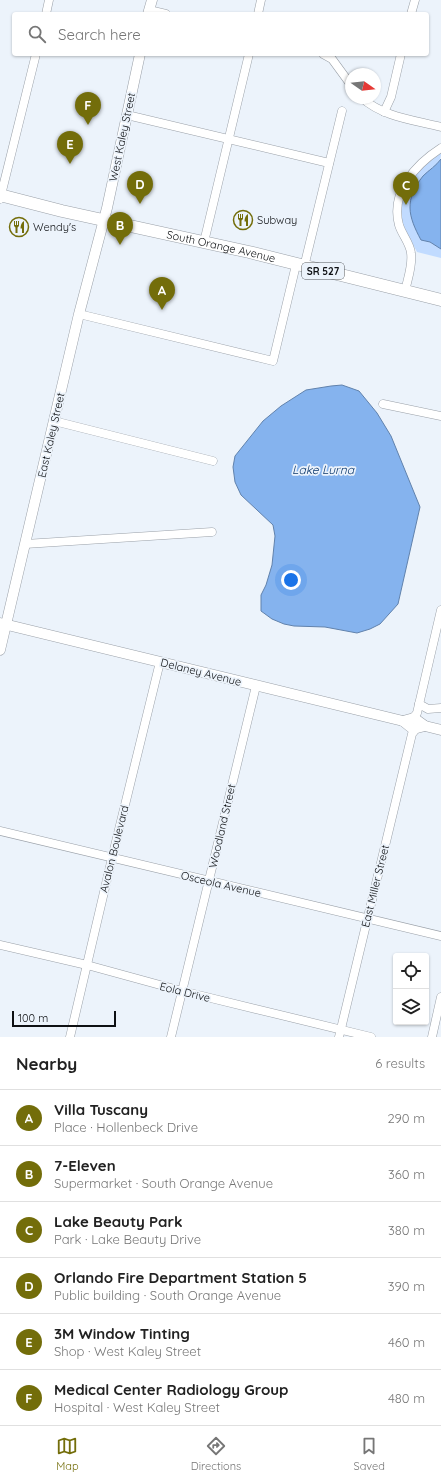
<!DOCTYPE html>
<meta charset="utf-8">
<style>
body{margin:0;font-family:Quicksand,sans-serif;background:#f2f2f2;color:#222}
.controls{position:absolute;right:12px;bottom:12px;display:grid;overflow:hidden;border-radius:4px;box-shadow:0 1px 3px #0004}
.controls button{width:36px;height:36px;display:grid;place-items:center;padding:0;border:0;border-bottom:1px solid #e0e0e0;background:#fff;color:#222;font:20px sans-serif}
.compass{position:absolute;left:345px;top:68px;width:36px;height:36px;border-radius:50%;background:#fff;box-shadow:0 1px 3px #0004;rotate:104deg}
.scale{position:absolute;left:12px;bottom:10px;width:104px;box-sizing:border-box;padding-left:4px;border:2px solid #0e1013;border-top:0;font-size:11px;line-height:14px;white-space:nowrap;color:#0e1013;-webkit-text-stroke:3px #ecf3fb;paint-order:stroke}
.you{position:absolute;left:291px;top:580px;width:14px;height:14px;margin:-10px;border:3px solid #fff;border-radius:50%;background:#1a73e8;box-shadow:0 0 0 6px #1a73e833}
.badge{display:grid;place-items:center;width:26px;height:26px;border-radius:50%;background:#736d0a;color:#fff;font-size:13px;font-weight:700}
.pin{position:absolute;translate:-50% -33px;filter:drop-shadow(0 1px 2px #0008)}
.pin::after{content:'';position:absolute;top:21px;width:14px;height:12px;background:inherit;clip-path:polygon(0 0,100% 0,50% 100%)}
.list{margin:0;padding:0;list-style:none}
h2{display:flex;justify-content:space-between;align-items:center;height:52px;margin:0;padding:0 16px;font-size:17px}
h2 small{font-size:13px;font-weight:400;color:#767676}
.list li{display:grid;grid-template-columns:26px 1fr auto;gap:12px;align-items:center;box-sizing:border-box;height:56px;padding:0 16px;border-top:1px solid #e0e0e0}
.list b{display:block;font-size:15px;white-space:nowrap}
.list p{margin:0;font-size:13px;white-space:nowrap;color:#767676}
.list em{font-size:13px;font-style:normal;color:#767676}
.icon{flex:none;width:22px;height:22px;fill:none;stroke:currentColor;stroke-width:2;stroke-linecap:round;stroke-linejoin:round}
.map{position:relative;flex:none;width:441px;height:1037px;overflow:hidden}
.search{position:absolute;background:#fff;box-shadow:0 1px 3px #0004;left:12px;right:12px;top:12px;height:44px;display:flex;align-items:center;gap:10px;box-sizing:border-box;padding:0 14px;border-radius:4px;color:#767676;font-size:15px}
.sheet{height:388px;background:#fff}
nav{display:flex;justify-content:space-around;align-items:center;box-sizing:border-box;height:56px;border-top:1px solid #e0e0e0;background:#fff;font-size:11px;color:#767676}
nav a{display:grid;justify-items:center;gap:2px}
nav .on{color:#736d0a}
.map>svg:first-child{display:block}
</style>
<div class="map">
<svg width="441" height="1037" viewBox="0 0 441 1037">
<rect width="100%" height="100%" fill="#ecf3fb"/>
<path fill="#c1dbff" d="M441,153C441,162 437,165 429,170L430,242L441,249V258L417,252C412,242 405,232 402,221C396,193 420,167 441,153Z"/>
<g fill="#85b3ee" stroke="#6182ac">
<path d="M441,159V249L430,242L421,240C408,216 404,200 423,176C429,170 436,166 441,159Z"/>
<path d="M342,385L359,391L377,413L391,436L420,507L398,604L380,624L370,629L357,633L325,627L294,626L284,624L272,619L261,611V595L266,585L272,565L275,536L273,525L241,495L235,482L233,467L235,456L263,421L281,406L306,390L331,386Z"/>
</g>
<g fill="none" stroke-linecap="round" stroke-linejoin="round">
<defs>
<g id="minor">
<path d="M149,10L166,14"/>
<path d="M46,14L49,0"/>
<path d="M258,14L261,0"/>
<path d="M411,14L415,0"/>
<path d="M323,54L332,59L351,85"/>
<path d="M362,98C383,117 414,120 441,127"/>
<path d="M384,112L391,97L401,54"/>
<path d="M127,115L329,163"/>
<path d="M0,199L36,54"/>
<path d="M204,242L249,54"/>
<path d="M304,267L342,111"/>
<path d="M405,292C407,280 413,266 411,253C410,243 402,235 399,225C390,192 416,164 441,148"/>
<path d="M79,314L273,361L296,265"/>
<path d="M383,404L441,416"/>
<path d="M54,421L213,461"/>
<path d="M25,544L212,532"/>
<path d="M419,704L428,709L441,708"/>
<path d="M413,718L417,713L441,610"/>
<path d="M0,831L441,936"/>
<path d="M0,945L87,965L182,991L371,1037"/>
<path d="M70,1037L112,858L160,662"/>
<path d="M171,1037L256,686"/>
<path d="M339,1037L412,734L416,729"/>
<path d="M432,1037L441,997"/>
</g>
<g id="tertiary">
<path d="M148,14L152,0"/>
<path d="M0,623L403,721L414,718L425,726L441,730"/>
<path d="M0,650L79,314L107,208L140,54"/>
<path d="M403,721L413,729L425,726"/>
</g>
<g id="primary">
<path id="s1" d="M0,195L62,211L249,252L441,300"/>
</g>
</defs>
<use href="#minor" stroke="#9aa0a8" stroke-width="9"/>
<use href="#tertiary" stroke="#9aa0a8" stroke-width="11"/>
<use href="#primary" stroke="#9aa0a8" stroke-width="13"/>
<use href="#minor" stroke="#fff" stroke-width="8"/>
<use href="#tertiary" stroke="#fff" stroke-width="10"/>
<use href="#primary" stroke="#fff" stroke-width="12"/>
</g>
<defs>
<symbol id="restaurant-ring" viewBox="-11 -11 22 22"><circle r="9.5" fill="#ecf3fb" stroke="#736d0a" stroke-width="1.5"/><path d="M-5-6h1v4h1v-4h1v4h1v-4h1v5L-1.5 .5V6h-2V.5L-5-1ZM5-6V6H3V1.5H1.5Q1.5-4 5-6Z" fill="#736d0a"/></symbol>
</defs>
<g fill-rule="evenodd">
<use href="#restaurant-ring" x="232" y="209" width="22" height="22"/>
<use href="#restaurant-ring" x="8" y="216" width="22" height="22"/>
</g>
<g text-anchor="middle" dominant-baseline="central" stroke-width="3.5" stroke-linejoin="round" paint-order="stroke">
<rect fill="#ecf3fb" stroke="#515459" stroke-width="1" x="302" y="263" width="42" height="16" rx="3"/>
<g font-size="10" font-weight="bold" fill="#0e1013">
<text x="323" y="271">SR 527</text>
</g>
<g font-size="11" fill="#0e1013" stroke="#ecf3fb">
<text transform="translate(122 137) rotate(-78)">West Kaley Street</text>
<text stroke="none"><textPath href="#s1" startOffset="227">South Orange Avenue</textPath></text>
<text transform="translate(51 435) rotate(-77)">East Kaley Street</text>
<text transform="translate(201 672) rotate(14)">Delaney Avenue</text>
<text transform="translate(222 826) rotate(-77)">Woodland Street</text>
<text transform="translate(114 849) rotate(-76)">Avalon Boulevard</text>
<text transform="translate(221 884) rotate(13)">Osceola Avenue</text>
<text transform="translate(375 886) rotate(-76)">East Miller Street</text>
<text transform="translate(185 992) rotate(14)">Eola Drive</text>
</g>
<g font-size="11" fill="#0e1013" stroke="#ecf3fb" text-anchor="start">
<text x="257" y="220">Subway</text>
<text x="33" y="227">Wendy's</text>
</g>
<g font-size="12" font-style="italic" fill="#0a376c" stroke="#ecf3fb">
<text x="323" y="469">Lake Lurna</text>
</g>
</g>
</svg>
<div class="controls">
<button><svg class="icon" aria-label="locate" viewBox="0 0 24 24"><circle cx="12" cy="12" r="6"/><path d="M12 2v4M12 18v4M2 12h4M18 12h4"/></svg></button>
<button><svg class="icon" aria-label="layers" viewBox="0 0 24 24"><path d="M12 4l9 5-9 5-9-5zM3 14l9 5 9-5"/></svg></button>
</div>
<svg class="compass" viewBox="-18 -18 36 36"><path d="M0-13l5 13h-10z" fill="#e53935"/><path d="M0 13l5-13h-10z" fill="#767676"/></svg>
<div class="scale">100 m</div>
<div class="you"></div>
<div class="pin badge" style="left:162px;top:310px">A</div>
<div class="pin badge" style="left:120px;top:245px">B</div>
<div class="pin badge" style="left:406px;top:205px">C</div>
<div class="pin badge" style="left:140px;top:204px">D</div>
<div class="pin badge" style="left:70px;top:164px">E</div>
<div class="pin badge" style="left:88px;top:125px">F</div>
<div class="search"><svg class="icon" aria-label="search" viewBox="0 0 24 24"><circle cx="10" cy="10" r="6"/><path d="M15 15l6 6"/></svg>Search here</div>
</div>
<section class="sheet">
<h2>Nearby<small>6 results</small></h2>
<ul class="list">
<li><span class="badge">A</span><div><b>Villa Tuscany</b><p>Place · Hollenbeck Drive</p></div><em>290 m</em></li>
<li><span class="badge">B</span><div><b>7-Eleven</b><p>Supermarket · South Orange Avenue</p></div><em>360 m</em></li>
<li><span class="badge">C</span><div><b>Lake Beauty Park</b><p>Park · Lake Beauty Drive</p></div><em>380 m</em></li>
<li><span class="badge">D</span><div><b>Orlando Fire Department Station 5</b><p>Public building · South Orange Avenue</p></div><em>390 m</em></li>
<li><span class="badge">E</span><div><b>3M Window Tinting</b><p>Shop · West Kaley Street</p></div><em>460 m</em></li>
<li><span class="badge">F</span><div><b>Medical Center Radiology Group</b><p>Hospital · West Kaley Street</p></div><em>480 m</em></li>
</ul>
</section>
<nav>
<a class="on"><svg class="icon" aria-label="map" viewBox="0 0 24 24"><path d="M3 6l6-2 6 2 6-2v14l-6 2-6-2-6 2zM9 4v14M15 6v14"/></svg>Map</a>
<a><svg class="icon" aria-label="directions" viewBox="0 0 24 24"><path d="M12 3l9 9-9 9-9-9zM9 14v-3h6M13 9l2 2-2 2"/></svg>Directions</a>
<a><svg class="icon" aria-label="saved" viewBox="0 0 24 24"><path d="M7 4h10v16l-5-4-5 4z"/></svg>Saved</a>
</nav>
